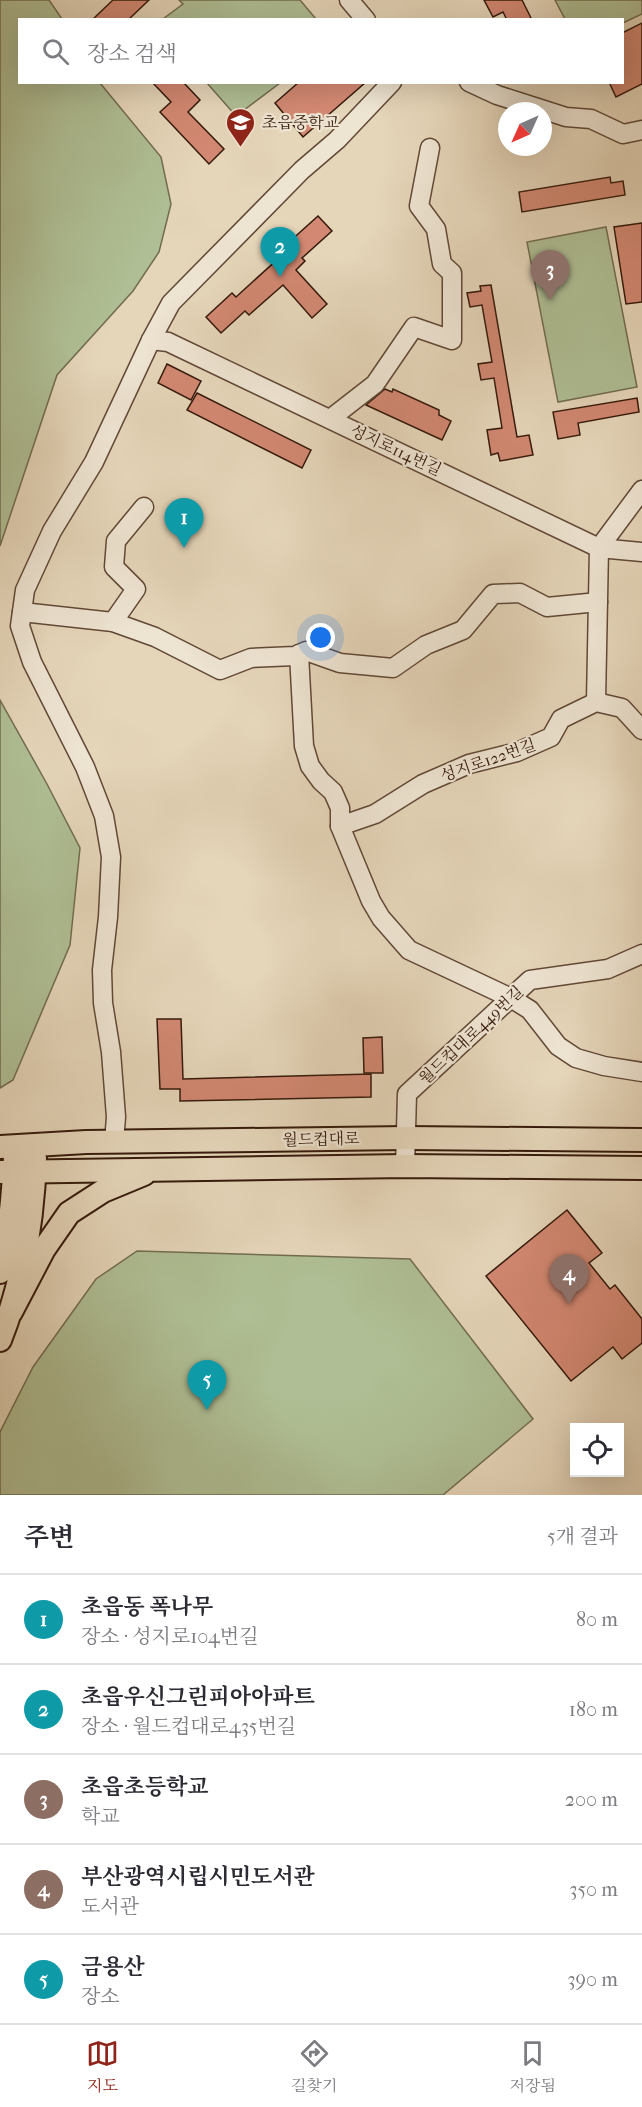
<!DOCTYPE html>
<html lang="ko">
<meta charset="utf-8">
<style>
body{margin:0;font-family:"IM FELL French Canon","Noto Serif KR",serif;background:#f7f7f7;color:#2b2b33}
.controls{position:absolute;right:18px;bottom:18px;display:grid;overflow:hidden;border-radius:0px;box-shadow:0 6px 24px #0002}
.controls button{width:54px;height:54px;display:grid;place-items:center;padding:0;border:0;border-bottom:2px solid #e1e1e2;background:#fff;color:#2b2b33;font:30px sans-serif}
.compass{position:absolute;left:498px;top:102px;width:54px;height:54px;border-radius:50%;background:#fff;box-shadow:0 6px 24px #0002;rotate:225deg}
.you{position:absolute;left:321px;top:638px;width:21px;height:21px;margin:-15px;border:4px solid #fff;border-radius:50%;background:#1a73e8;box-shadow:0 0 0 9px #1a73e833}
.badge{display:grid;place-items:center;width:39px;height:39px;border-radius:50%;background:#8f2418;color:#fff;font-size:20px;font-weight:700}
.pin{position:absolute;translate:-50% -50px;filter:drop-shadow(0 2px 3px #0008)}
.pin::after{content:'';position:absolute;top:32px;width:21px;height:18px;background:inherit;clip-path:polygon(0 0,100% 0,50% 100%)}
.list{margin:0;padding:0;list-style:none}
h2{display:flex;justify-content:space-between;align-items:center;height:78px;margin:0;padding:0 24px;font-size:26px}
h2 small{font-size:20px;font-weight:400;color:#7c7c81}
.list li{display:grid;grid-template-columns:39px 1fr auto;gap:18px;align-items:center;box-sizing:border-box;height:90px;padding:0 24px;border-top:2px solid #e1e1e2}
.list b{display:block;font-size:22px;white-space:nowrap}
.list p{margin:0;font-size:20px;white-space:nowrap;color:#7c7c81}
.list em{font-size:20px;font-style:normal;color:#7c7c81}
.icon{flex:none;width:33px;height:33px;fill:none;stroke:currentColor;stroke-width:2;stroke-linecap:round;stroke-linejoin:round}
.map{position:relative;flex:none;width:642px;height:1495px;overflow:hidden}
.search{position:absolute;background:#fff;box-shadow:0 6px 24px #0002;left:18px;right:18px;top:18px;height:66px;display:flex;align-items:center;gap:15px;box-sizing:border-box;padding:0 21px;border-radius:0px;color:#7c7c81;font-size:22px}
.sheet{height:528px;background:#fff}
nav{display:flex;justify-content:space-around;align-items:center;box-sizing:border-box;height:84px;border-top:2px solid #e1e1e2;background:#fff;font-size:16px;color:#7c7c81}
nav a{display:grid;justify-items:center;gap:3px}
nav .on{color:#8f2418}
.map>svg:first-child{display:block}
</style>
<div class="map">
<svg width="642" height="1495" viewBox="0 0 642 1495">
<rect width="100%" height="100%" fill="#e5d5b9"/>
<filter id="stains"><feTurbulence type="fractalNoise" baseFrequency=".00333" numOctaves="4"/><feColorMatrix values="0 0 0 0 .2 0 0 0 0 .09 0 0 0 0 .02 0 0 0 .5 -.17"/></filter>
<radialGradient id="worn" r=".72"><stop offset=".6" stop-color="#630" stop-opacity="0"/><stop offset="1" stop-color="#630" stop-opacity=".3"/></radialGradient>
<g fill="#afbe94" stroke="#726c50" stroke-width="1.5">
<path d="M0,0H49L62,19L20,20V82L100,83L161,157L171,204L159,252L133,291L57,375L0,546Z"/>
<path d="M179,0H300L316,19H163L183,4Z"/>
<path d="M555,0H642V14L623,23L622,20L565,19Z"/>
<path d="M207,83H280L236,116Z"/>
<path d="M606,227L637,387L558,402L527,242Z"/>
<path d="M0,700L47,784L80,848L70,945L13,1080L0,1088Z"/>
<path d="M137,1251L410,1259L533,1419L443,1495H0V1432L33,1367L96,1279Z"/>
</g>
<g fill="#d28872" stroke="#35190b" stroke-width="1.5">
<path d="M113,0H149L128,20H92Z"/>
<path d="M484,0H522L532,20H507L503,12L493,17Z"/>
<path d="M642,23V84L616,97L609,82H622V33Z"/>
<path d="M152,82H183L200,100L188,112L224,149L209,164L160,112L171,102Z"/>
<path d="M299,82H366L303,137L275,103Z"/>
<path d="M610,177L611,183L623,181L625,195L522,212L519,192Z"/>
<path d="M318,216L332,231L302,258L305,261L296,270L327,304L312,318L283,285L249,315L245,311L221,333L206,317L232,293L236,297L291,247L288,243Z"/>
<path d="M642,223V302L626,304L614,227Z"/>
<path d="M491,285L517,437L529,435L533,455L500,461L498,453L491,455L487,430L502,428L494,378L481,380L478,364L492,362L482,305L470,307L467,293L481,291L480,286Z"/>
<path d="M167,364L201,381L191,400L158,383Z"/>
<path d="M385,389L392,392L393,389L439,410V415L451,421L442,440L366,405Z"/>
<path d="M197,393L311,450L302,468L187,410Z"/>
<path d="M637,398L639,412L578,423L580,435L558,439L553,412Z"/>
<path d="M157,1019H181L183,1079L371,1074V1097L180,1101V1089H160Z"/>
<path d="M382,1037L383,1073H364L363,1038Z"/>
<path d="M567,1210L602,1253L589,1263L610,1289L615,1285L642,1319V1343L622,1359L613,1347L571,1381L486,1276Z"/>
</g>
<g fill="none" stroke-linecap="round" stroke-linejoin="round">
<defs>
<g id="minor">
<path d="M349,0L366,20"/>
<path d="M469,82L497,95L566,117L591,119L623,134L642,130"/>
<path d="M151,340L168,342L599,548L642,552"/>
<path d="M330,419L375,384L414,327L452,340V273L442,264L436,229L419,206L430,148"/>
<path d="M22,612L113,622L155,637L220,670L251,658L295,656L306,651L340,663L393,668L426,645L463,630L493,594L520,593L547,607L598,602"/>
<path d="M113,622L136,589L114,567L116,541L144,507"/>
<path d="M299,654L304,746L310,766L321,781L333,792L340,808V826L371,901L381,918L409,950L511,998L530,1010L558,1046L576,1058L604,1066L642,1072"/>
<path d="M596,702L599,548L642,490"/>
<path d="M340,826L375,814L423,784L469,764L517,752L551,737L561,719L596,702L622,708L642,730"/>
<path d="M114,1142L116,1117L111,1052L103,1003L102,970L108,917L111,857L104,816L85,767L32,662L20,626L25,590L52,531L94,462L151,340L171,303L302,170L337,140L392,82"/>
<path d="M405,1166L407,1094L530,980L608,969L642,954"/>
</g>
<g id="major">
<path d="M0,1147L86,1142L406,1138L642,1140"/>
<path d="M0,1172L405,1166L642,1168"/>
<path d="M0,1272C10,1234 13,1196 15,1157"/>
<path d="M11,1312L44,1249L69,1213L103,1191L144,1174"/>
<path d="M0,1340C23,1282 33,1221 35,1158"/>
</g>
</defs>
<use href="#minor" stroke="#614836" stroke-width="21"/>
<use href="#major" stroke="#35190b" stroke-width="26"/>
<use href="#minor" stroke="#eee4d2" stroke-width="18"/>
<use href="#major" stroke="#e5d5b9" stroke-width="22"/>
</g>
<defs>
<symbol id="school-pin" viewBox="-11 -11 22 30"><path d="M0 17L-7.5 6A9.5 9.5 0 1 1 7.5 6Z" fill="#8f2418" stroke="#eee4d2"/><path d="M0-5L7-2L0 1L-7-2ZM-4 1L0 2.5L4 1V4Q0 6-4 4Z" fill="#fff"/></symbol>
</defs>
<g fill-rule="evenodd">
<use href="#school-pin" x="224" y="106" width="33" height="45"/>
</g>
<g text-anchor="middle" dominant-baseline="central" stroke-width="4.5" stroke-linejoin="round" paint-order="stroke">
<g font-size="16" fill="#35190b" stroke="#eee4d2" text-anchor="start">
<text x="262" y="122">초읍중학교</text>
</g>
<g font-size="16" fill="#35190b" stroke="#eee4d2">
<text transform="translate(396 450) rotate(25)">성지로114번길</text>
<text transform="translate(488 760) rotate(-19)">성지로122번길</text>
<text transform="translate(471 1035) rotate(-43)">월드컵대로449번길</text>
<text transform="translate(321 1139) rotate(-1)">월드컵대로</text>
</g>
</g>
<rect width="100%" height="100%" filter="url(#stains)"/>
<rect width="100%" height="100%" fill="url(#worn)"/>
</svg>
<div class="controls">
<button><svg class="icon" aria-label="locate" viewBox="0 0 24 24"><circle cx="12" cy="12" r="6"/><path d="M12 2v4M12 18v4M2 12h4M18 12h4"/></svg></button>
</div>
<svg class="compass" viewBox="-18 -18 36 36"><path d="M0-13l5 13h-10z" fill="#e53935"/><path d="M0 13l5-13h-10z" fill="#7c7c81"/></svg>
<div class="you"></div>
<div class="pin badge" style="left:184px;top:548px;background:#0f9aa8">1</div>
<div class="pin badge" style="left:280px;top:277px;background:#0f9aa8">2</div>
<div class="pin badge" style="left:550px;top:300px;background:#8d6e63">3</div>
<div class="pin badge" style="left:569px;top:1304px;background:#8d6e63">4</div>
<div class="pin badge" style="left:207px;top:1410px;background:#0f9aa8">5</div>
<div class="search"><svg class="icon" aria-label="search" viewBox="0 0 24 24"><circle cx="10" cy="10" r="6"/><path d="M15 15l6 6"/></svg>장소 검색</div>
</div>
<section class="sheet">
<h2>주변<small>5개 결과</small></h2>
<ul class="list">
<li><span class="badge" style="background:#0f9aa8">1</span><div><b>초읍동 폭나무</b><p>장소 · 성지로104번길</p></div><em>80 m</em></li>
<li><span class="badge" style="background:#0f9aa8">2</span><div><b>초읍우신그린피아아파트</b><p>장소 · 월드컵대로435번길</p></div><em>180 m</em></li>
<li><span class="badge" style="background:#8d6e63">3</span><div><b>초읍초등학교</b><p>학교</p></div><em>200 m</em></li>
<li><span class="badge" style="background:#8d6e63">4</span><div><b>부산광역시립시민도서관</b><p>도서관</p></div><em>350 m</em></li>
<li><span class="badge" style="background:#0f9aa8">5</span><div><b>금용산</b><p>장소</p></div><em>390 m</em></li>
</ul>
</section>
<nav>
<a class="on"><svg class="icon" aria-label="map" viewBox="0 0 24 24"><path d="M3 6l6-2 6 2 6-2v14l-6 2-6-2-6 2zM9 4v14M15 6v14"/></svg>지도</a>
<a><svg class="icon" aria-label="directions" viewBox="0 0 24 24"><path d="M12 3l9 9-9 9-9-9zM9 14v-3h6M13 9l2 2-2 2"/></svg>길찾기</a>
<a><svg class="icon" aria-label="saved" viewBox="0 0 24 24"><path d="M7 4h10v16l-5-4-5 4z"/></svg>저장됨</a>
</nav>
